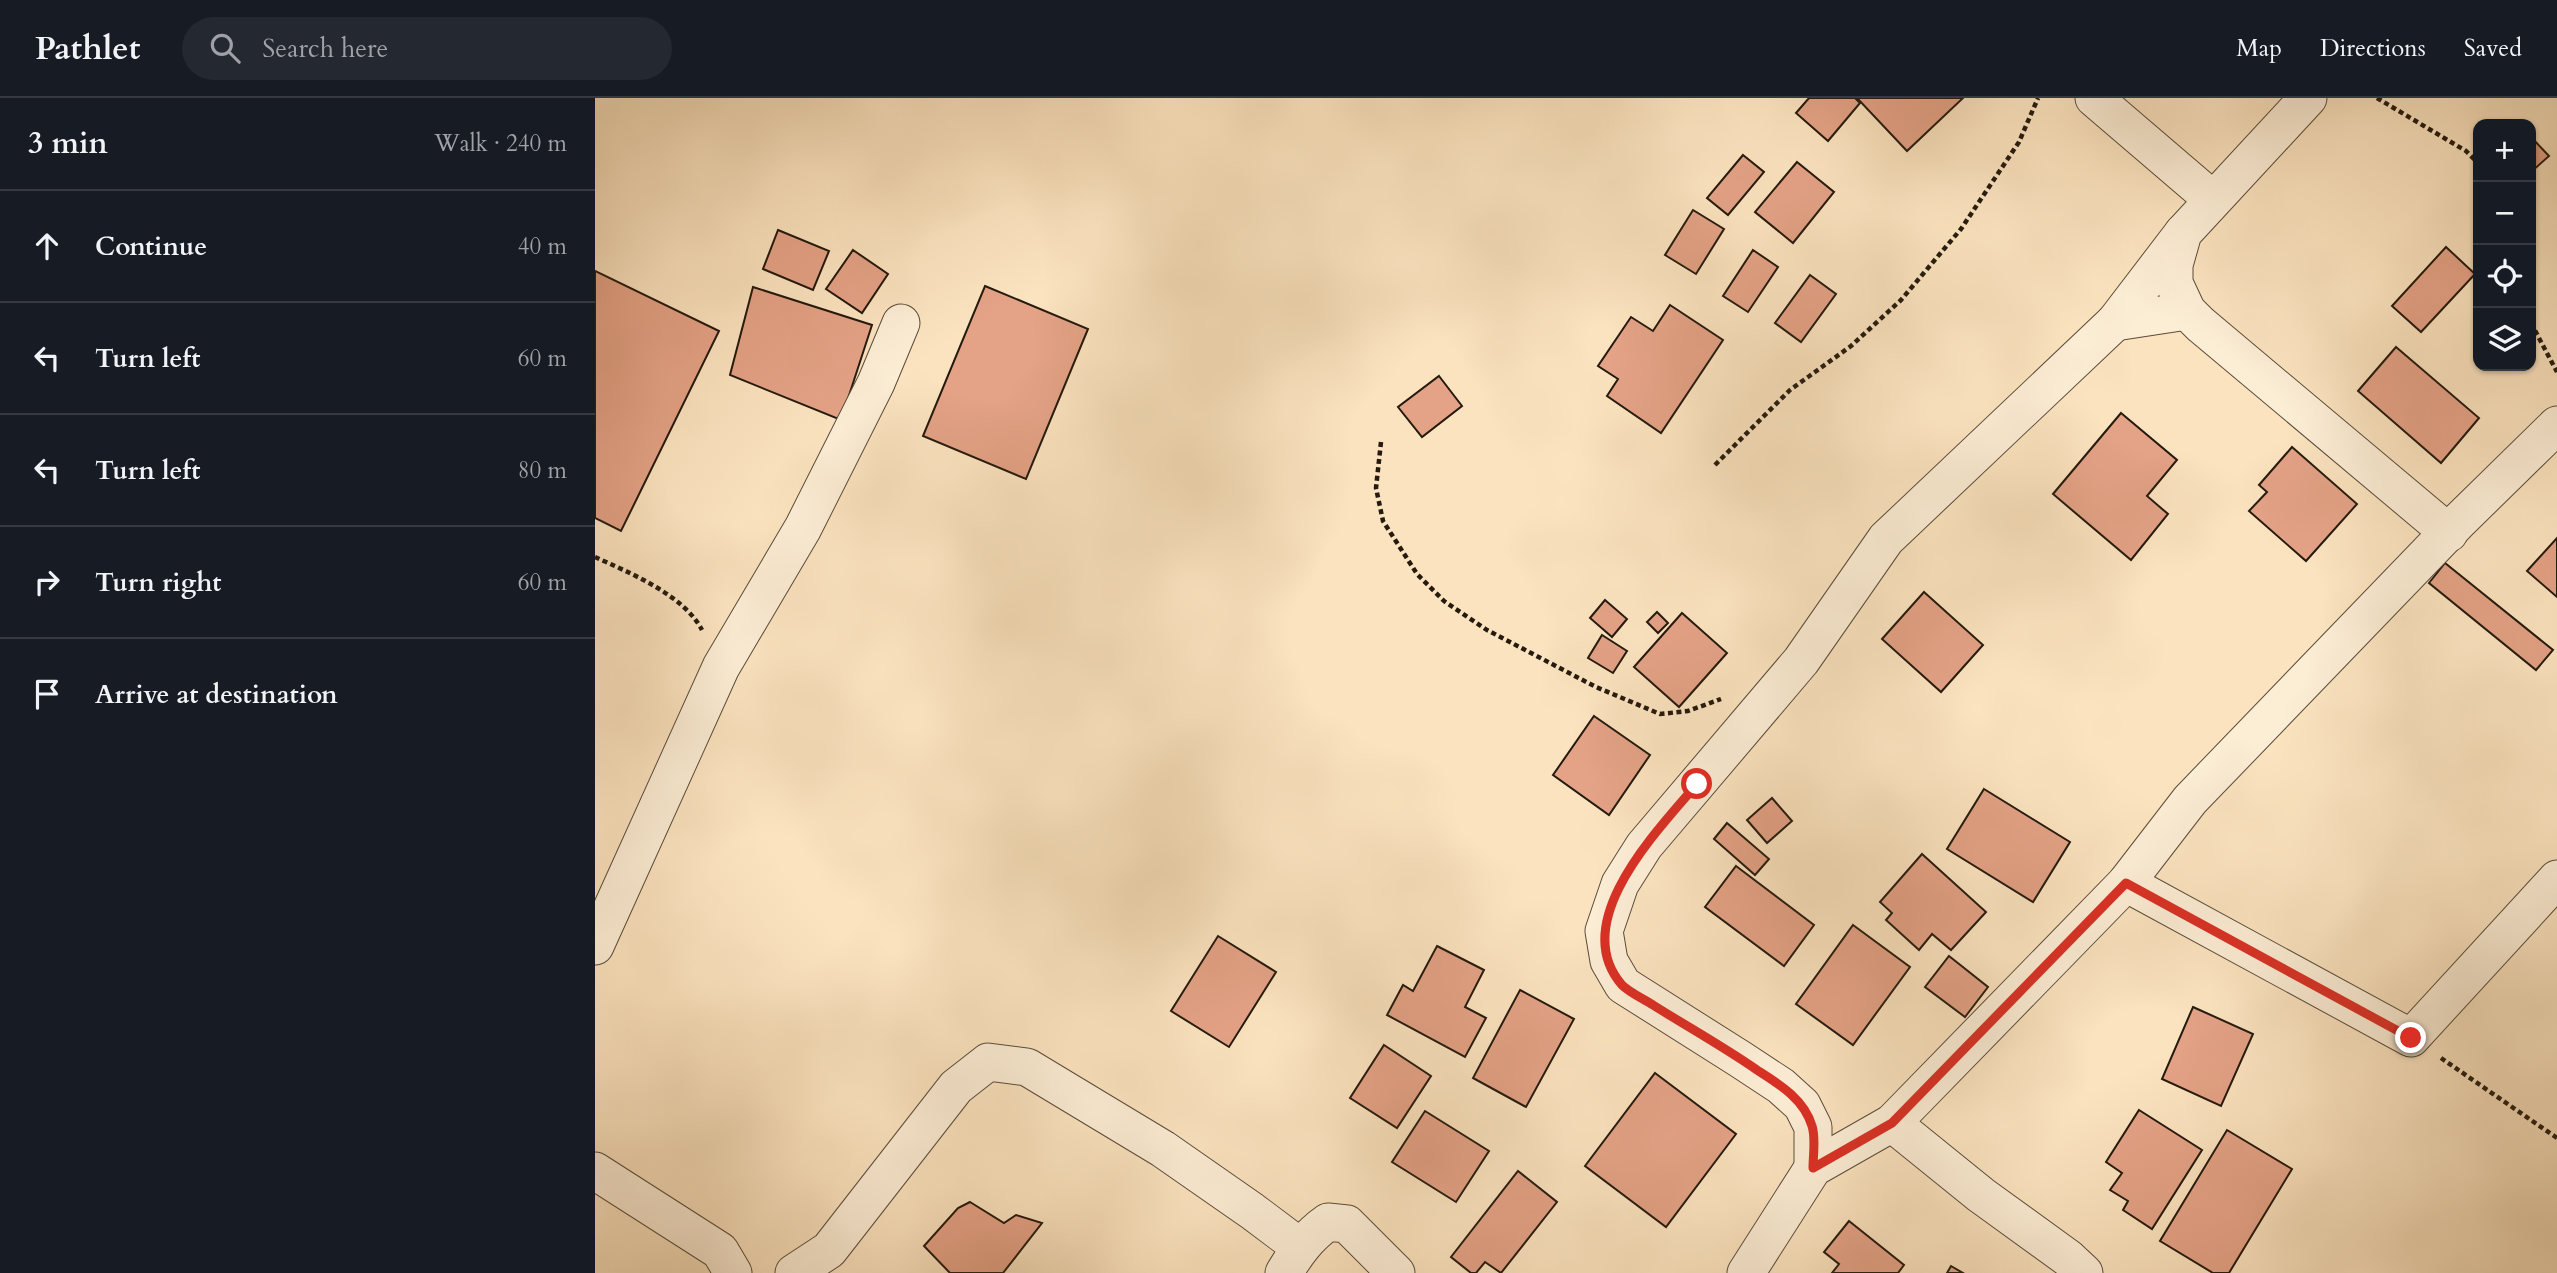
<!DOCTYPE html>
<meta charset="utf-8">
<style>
body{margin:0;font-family:Cardo,serif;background:#242831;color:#f1f3f6}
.controls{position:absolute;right:21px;top:21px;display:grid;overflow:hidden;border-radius:14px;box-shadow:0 2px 5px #0004}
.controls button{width:63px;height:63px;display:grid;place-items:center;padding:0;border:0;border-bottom:2px solid #363941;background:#171b24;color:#f1f3f6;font:35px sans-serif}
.stop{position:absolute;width:21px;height:21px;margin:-16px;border:5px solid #d93025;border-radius:50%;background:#fff}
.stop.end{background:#d93025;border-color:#fff;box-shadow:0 2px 7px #0008}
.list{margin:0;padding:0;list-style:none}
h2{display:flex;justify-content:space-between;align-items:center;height:91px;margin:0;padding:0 28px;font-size:30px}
h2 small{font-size:23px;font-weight:400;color:#9ea1a6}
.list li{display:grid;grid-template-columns:46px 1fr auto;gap:21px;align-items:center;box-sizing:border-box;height:112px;padding:0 28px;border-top:2px solid #363941}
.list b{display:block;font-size:26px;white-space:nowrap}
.list em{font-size:23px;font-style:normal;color:#9ea1a6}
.icon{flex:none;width:38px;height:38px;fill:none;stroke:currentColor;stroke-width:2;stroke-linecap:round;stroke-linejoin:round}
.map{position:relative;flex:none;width:1962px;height:1175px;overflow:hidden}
header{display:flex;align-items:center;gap:42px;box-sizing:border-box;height:98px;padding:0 35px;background:#171b24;border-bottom:2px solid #363941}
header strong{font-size:33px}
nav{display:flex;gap:38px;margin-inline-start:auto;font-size:24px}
.search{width:490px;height:63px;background:#242831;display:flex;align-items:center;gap:18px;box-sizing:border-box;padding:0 24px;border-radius:38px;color:#9ea1a6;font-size:26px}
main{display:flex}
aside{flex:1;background:#171b24}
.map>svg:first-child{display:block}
</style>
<header>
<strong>Pathlet</strong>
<div class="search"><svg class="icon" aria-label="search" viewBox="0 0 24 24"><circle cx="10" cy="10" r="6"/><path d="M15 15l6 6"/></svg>Search here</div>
<nav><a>Map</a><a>Directions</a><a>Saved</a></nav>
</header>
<main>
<aside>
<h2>3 min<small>Walk · 240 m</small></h2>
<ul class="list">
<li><svg class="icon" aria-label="ahead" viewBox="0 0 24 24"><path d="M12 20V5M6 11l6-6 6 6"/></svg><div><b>Continue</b></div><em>40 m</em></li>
<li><svg class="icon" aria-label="left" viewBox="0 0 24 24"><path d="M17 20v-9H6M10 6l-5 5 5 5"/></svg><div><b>Turn left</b></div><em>60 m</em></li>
<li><svg class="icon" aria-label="left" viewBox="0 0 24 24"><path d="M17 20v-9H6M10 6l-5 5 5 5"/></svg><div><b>Turn left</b></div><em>80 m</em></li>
<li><svg class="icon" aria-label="right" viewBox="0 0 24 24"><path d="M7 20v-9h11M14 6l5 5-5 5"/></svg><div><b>Turn right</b></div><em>60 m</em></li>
<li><svg class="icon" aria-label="arrive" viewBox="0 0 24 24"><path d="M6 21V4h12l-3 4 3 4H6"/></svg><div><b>Arrive at destination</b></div></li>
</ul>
</aside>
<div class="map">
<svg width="1962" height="1175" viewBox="0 0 1962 1175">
<rect width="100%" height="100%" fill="#fbe3bf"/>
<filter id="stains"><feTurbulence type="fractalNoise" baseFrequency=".00286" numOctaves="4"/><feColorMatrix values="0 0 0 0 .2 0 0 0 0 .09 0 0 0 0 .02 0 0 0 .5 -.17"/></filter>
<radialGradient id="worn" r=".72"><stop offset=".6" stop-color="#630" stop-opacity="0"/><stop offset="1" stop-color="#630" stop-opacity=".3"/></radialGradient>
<g fill="#e4a286" stroke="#241a0e" stroke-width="2">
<path d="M1214,0H1260L1265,5L1233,43L1201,15Z"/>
<path d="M1262,0H1368L1312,53Z"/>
<path d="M1937,40L1954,58L1936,74V41Z"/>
<path d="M1148,57L1169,74L1133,117L1112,100Z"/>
<path d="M1202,64L1239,94L1198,145L1160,114Z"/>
<path d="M1098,112L1129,131L1101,176L1070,157Z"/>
<path d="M183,132L234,153L218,192L168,171Z"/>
<path d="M1851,149L1880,176L1826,234L1797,208Z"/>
<path d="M258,152L293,176L267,215L231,191Z"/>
<path d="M1158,152L1183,169L1153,214L1128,198Z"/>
<path d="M0,173L124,233L26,433L0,420Z"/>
<path d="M1215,177L1241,196L1206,244L1180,225Z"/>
<path d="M390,188L493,231L431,381L328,338Z"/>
<path d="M158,189L277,227L246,322L135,277Z"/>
<path d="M1075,207L1128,242L1066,335L1012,298L1023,281L1003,268L1036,219L1058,233Z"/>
<path d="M1801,249L1884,320L1846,365L1763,293Z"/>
<path d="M844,278L867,308L827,339L803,309Z"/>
<path d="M1526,315L1582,362L1552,398L1573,416L1536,462L1458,396Z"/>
<path d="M1697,349L1762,406L1711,463L1654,413L1672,394L1664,387Z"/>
<path d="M1962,440V499L1932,473Z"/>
<path d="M1850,465L1958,552L1941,572L1834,485Z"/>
<path d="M1329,494L1388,547L1346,594L1287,541Z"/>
<path d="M1010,502L1032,521L1017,539L995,520Z"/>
<path d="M1062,514L1073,525L1063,535L1052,524Z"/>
<path d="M1087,515L1132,555L1084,609L1039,569Z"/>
<path d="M1007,537L1032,553L1018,575L993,560Z"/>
<path d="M999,618L1055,657L1014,717L958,677Z"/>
<path d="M1389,691L1475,744L1438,804L1352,751Z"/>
<path d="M1177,700L1197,723L1172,745L1152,722Z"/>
<path d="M1132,725L1174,761L1160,777L1119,741Z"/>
<path d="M1327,756L1391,814L1356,852L1337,836L1324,852L1291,822L1297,815L1285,804Z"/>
<path d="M1141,768L1219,827L1189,868L1110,809Z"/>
<path d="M1258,827L1315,869L1258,947L1201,906Z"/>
<path d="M623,838L681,874L634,949L576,913Z"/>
<path d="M842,848L889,872L870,909L891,920L870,959L792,917L808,887L818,893Z"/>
<path d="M1354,858L1393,889L1370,919L1330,889Z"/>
<path d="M925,892L979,921L931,1009L878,980Z"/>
<path d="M1598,909L1658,936L1626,1008L1567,981Z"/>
<path d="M789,947L836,978L802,1030L755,1000Z"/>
<path d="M1060,975L1141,1036L1071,1129L990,1068Z"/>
<path d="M1544,1012L1607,1052L1557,1131L1528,1112L1533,1103L1515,1092L1527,1075L1511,1064Z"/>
<path d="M830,1013L894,1053L861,1104L797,1064Z"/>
<path d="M1632,1032L1697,1071L1634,1175H1618L1565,1143Z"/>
<path d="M923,1073L962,1104L906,1175L890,1164L881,1175H876L856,1159Z"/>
<path d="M375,1104L409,1125L421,1117L447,1125L408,1175H355L329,1148L363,1110Z"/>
<path d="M1254,1123L1309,1167L1303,1175H1237L1244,1166L1229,1154Z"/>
<path d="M1356,1168L1368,1175H1352Z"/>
</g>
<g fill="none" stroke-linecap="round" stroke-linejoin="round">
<defs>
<g id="street">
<path d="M1499,0L1617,101"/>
<path d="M1713,0L1588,135L1579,167V185L1592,213L1605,226L1854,435"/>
<path d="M1520,224L1592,213"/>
<path d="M1531,785L1816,940L1962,781"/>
<path d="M0,848L126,569L208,430L281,285L306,225"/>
<path d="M1297,1025L1386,1097L1473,1160L1489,1175"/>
<path d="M1218,1070V1029L1207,1007L1186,988L1145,961L1028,887L1014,863L1009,833L1025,786L1049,748L1206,563L1291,441L1520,224L1588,135"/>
<path d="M0,1073L125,1153L138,1175"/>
<path d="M199,1175L234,1152L361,989L393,964L432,969L568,1051L657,1113L705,1149"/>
<path d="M689,1175C701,1155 713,1138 733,1124L752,1126L801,1175"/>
<path d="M1151,1175L1218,1070L1297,1025L1531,785L1595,702L1865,422L1962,327"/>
</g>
</defs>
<use href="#street" stroke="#5a4c3a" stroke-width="39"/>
<g stroke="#241a0e" stroke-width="4.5" stroke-dasharray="5 3.5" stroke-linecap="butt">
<path d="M1782,0L1871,53L1883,65"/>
<path d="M1936,225L1962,274"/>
<path d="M786,344L781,390L788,423L822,476L849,503L892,532L1001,589L1065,616L1093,613L1126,601"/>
<path d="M1120,367L1195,292L1256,248L1306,202L1366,131L1424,44L1443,0"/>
<path d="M0,459C35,475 89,497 107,532"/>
<path d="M1846,960L1962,1040"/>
</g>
<use href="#street" stroke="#fcedd5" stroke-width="37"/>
</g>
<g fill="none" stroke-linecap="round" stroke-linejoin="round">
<path stroke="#d93025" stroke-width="9" d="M1102,686C1063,732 972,824 1027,887C1035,895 1049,901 1058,907C1093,929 1129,949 1162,972C1184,986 1209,1001 1217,1028C1221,1040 1218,1057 1218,1070L1297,1025L1531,785L1816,940"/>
</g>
<rect width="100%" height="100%" filter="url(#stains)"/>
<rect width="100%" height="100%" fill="url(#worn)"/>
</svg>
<div class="controls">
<button>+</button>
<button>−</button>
<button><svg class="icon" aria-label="locate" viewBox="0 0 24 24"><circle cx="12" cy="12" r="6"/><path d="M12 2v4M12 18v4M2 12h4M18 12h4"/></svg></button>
<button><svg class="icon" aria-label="layers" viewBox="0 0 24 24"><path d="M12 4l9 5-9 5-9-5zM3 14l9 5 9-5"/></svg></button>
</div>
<div class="stop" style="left:1102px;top:686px"></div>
<div class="stop end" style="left:1816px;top:940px"></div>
</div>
</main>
